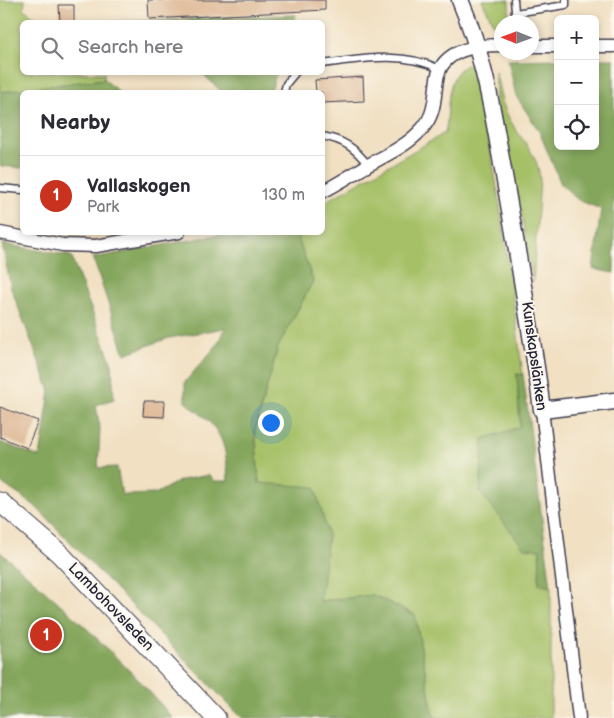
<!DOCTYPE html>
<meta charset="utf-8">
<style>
body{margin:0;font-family:"Balsamiq Sans",sans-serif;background:#f7f7f7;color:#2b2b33}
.controls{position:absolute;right:15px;top:15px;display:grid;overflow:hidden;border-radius:8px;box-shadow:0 2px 8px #0003}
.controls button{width:45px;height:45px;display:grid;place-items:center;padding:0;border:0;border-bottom:1px solid #e1e1e2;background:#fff;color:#2b2b33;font:25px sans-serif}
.compass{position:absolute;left:494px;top:15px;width:45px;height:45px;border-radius:50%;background:#fff;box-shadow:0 2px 8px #0003;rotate:271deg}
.you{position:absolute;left:270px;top:422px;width:18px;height:18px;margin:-12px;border:4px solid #fff;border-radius:50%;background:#1a73e8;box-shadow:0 0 0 8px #1a73e833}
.badge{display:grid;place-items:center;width:32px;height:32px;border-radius:50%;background:#c8321e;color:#fff;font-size:16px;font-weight:700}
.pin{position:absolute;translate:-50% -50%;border:2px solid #fff;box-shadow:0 1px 5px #0006}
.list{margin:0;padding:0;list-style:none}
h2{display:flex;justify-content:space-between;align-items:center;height:65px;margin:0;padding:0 20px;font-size:21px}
h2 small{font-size:16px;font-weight:400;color:#7c7c81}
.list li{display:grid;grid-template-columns:32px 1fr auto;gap:15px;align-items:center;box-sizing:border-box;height:80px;padding:0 20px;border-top:1px solid #e1e1e2}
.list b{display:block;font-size:19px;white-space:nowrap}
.list p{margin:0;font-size:16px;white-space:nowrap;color:#7c7c81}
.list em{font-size:16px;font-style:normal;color:#7c7c81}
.icon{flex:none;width:28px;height:28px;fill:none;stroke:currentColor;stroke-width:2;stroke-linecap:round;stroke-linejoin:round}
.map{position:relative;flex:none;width:614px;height:718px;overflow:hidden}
.search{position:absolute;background:#fff;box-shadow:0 2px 8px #0003;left:20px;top:20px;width:305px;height:55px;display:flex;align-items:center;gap:12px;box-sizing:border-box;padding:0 18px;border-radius:8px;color:#7c7c81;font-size:19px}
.panel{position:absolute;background:#fff;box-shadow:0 2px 8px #0003;left:20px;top:90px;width:305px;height:145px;border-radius:8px}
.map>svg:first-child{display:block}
</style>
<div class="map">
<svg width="614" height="718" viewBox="0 0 614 718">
<rect width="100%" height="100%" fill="#fbf7ec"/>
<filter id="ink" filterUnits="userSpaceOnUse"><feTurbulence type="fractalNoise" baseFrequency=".02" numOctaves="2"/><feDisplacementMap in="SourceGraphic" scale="10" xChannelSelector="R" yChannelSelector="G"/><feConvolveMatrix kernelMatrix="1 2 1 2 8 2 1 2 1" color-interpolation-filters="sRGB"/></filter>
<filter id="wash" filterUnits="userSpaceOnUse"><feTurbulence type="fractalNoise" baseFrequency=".0096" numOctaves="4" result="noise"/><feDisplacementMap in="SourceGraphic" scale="20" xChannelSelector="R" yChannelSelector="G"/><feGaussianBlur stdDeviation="1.12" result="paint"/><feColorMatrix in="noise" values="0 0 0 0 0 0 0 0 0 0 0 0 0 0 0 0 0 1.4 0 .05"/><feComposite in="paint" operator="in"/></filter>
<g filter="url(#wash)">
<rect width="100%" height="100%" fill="#f1e0c2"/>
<g fill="#a5c066" stroke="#647150">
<path d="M0,0H25L24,9L42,22H22V72L104,73V79L0,92Z"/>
<path d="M482,0H509V22H502L501,34L499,36Z"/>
<path d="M471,63C498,165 509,271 523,375L517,374L520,428L540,549L539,584L551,587V718H438L433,715L415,615L373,595L319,601L328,535L259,483L255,430L278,347L313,281L296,233L322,232L323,203L445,133C451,107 442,74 471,63Z"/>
<path d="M495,71C499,85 501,103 508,116C520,141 538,151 540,180L533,282L521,211L512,189L496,102Z"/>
</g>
<g fill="#84a65b" stroke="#53644b">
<path d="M296,15L293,22H106Z"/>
<path d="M558,59V146H595V59H614V273L593,269L601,209L578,200L561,184L539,131L516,96L508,60Z"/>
<path d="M202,73H276L272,88L268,92H222Z"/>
<path d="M104,79L119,92H22V168L0,166V92Z"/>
<path d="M228,233H296L313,281L278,347L255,430L259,483L315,487L328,535L320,601L373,595L415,615L433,715L438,718H242L34,505L0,482V442L40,457L50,391L11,288L2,244L71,256L112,364L114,399L96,405L100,429L98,468L117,467L122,495L155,494L181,480L209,475L215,481H228C226,437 220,428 185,402V382L217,345L225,328L169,338L125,354L93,258Z"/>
<path d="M517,374L523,375L551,587L539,584L540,549L524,548L480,492L483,439L520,427Z"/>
<path d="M0,552C61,603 121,658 173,718H0Z"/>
</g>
<g id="blocks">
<g fill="#ddb693">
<path d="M148,0H325V10L149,19Z"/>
<path d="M59,5H74V22H60Z"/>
<path d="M363,77L364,101L322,103V92H316L315,80Z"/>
<path d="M144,401H165L164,417L143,416Z"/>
<path d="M0,407L38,421L27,448L0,437Z"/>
</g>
</g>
</g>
<g filter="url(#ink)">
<use href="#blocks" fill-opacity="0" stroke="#413e4f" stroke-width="1"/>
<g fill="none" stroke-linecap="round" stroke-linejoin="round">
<defs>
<g id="service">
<path d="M514,0L516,22"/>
<path d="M515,13L566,5V0"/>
<path d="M322,64C363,59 402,51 440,69"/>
<path d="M284,92L286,84L296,72"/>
<path d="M322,136C344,140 355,148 368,165"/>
<path d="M0,188L22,190"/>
</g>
<g id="minor">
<path d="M532,46H558"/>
<path d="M595,46H614"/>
<path d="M322,192C338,184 353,174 368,165C387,155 408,145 422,129C436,113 434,98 437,79C442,49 476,45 502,45"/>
<path d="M0,233L63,245L96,246L179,232"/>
<path d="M542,410L579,718"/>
</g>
<path id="tertiary" d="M460,0C485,58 494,119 505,181C518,257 532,333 542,410L614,401"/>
<path id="secondary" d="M0,502L59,553L216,718"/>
</defs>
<use href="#service" stroke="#413e4f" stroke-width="9"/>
<use href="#minor" stroke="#413e4f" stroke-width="15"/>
<use href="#tertiary" stroke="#413e4f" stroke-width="19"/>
<use href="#secondary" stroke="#413e4f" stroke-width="21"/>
<use href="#service" stroke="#fff" stroke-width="6"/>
<use href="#minor" stroke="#fff" stroke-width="12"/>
<use href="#tertiary" stroke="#fff" stroke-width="16"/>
<use href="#secondary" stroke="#fff" stroke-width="19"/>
</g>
</g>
<g text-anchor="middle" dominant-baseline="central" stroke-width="4" stroke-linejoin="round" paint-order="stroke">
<g font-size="15" fill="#22223b" stroke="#fbf7ec">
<text transform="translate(534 356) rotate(82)">Kunskapslänken</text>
<text transform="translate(111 607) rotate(46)">Lambohovsleden</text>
</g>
</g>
</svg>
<div class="controls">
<button>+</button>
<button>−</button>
<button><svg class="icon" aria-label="locate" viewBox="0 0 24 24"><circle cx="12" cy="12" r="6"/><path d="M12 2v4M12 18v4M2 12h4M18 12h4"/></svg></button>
</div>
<svg class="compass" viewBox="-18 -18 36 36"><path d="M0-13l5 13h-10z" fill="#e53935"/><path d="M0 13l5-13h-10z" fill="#7c7c81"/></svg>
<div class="you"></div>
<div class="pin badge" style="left:46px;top:635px">1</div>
<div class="search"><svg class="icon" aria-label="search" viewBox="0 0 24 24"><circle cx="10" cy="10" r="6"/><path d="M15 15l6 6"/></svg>Search here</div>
<section class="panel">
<h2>Nearby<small></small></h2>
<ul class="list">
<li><span class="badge">1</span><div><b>Vallaskogen</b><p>Park</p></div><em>130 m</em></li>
</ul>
</section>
</div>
